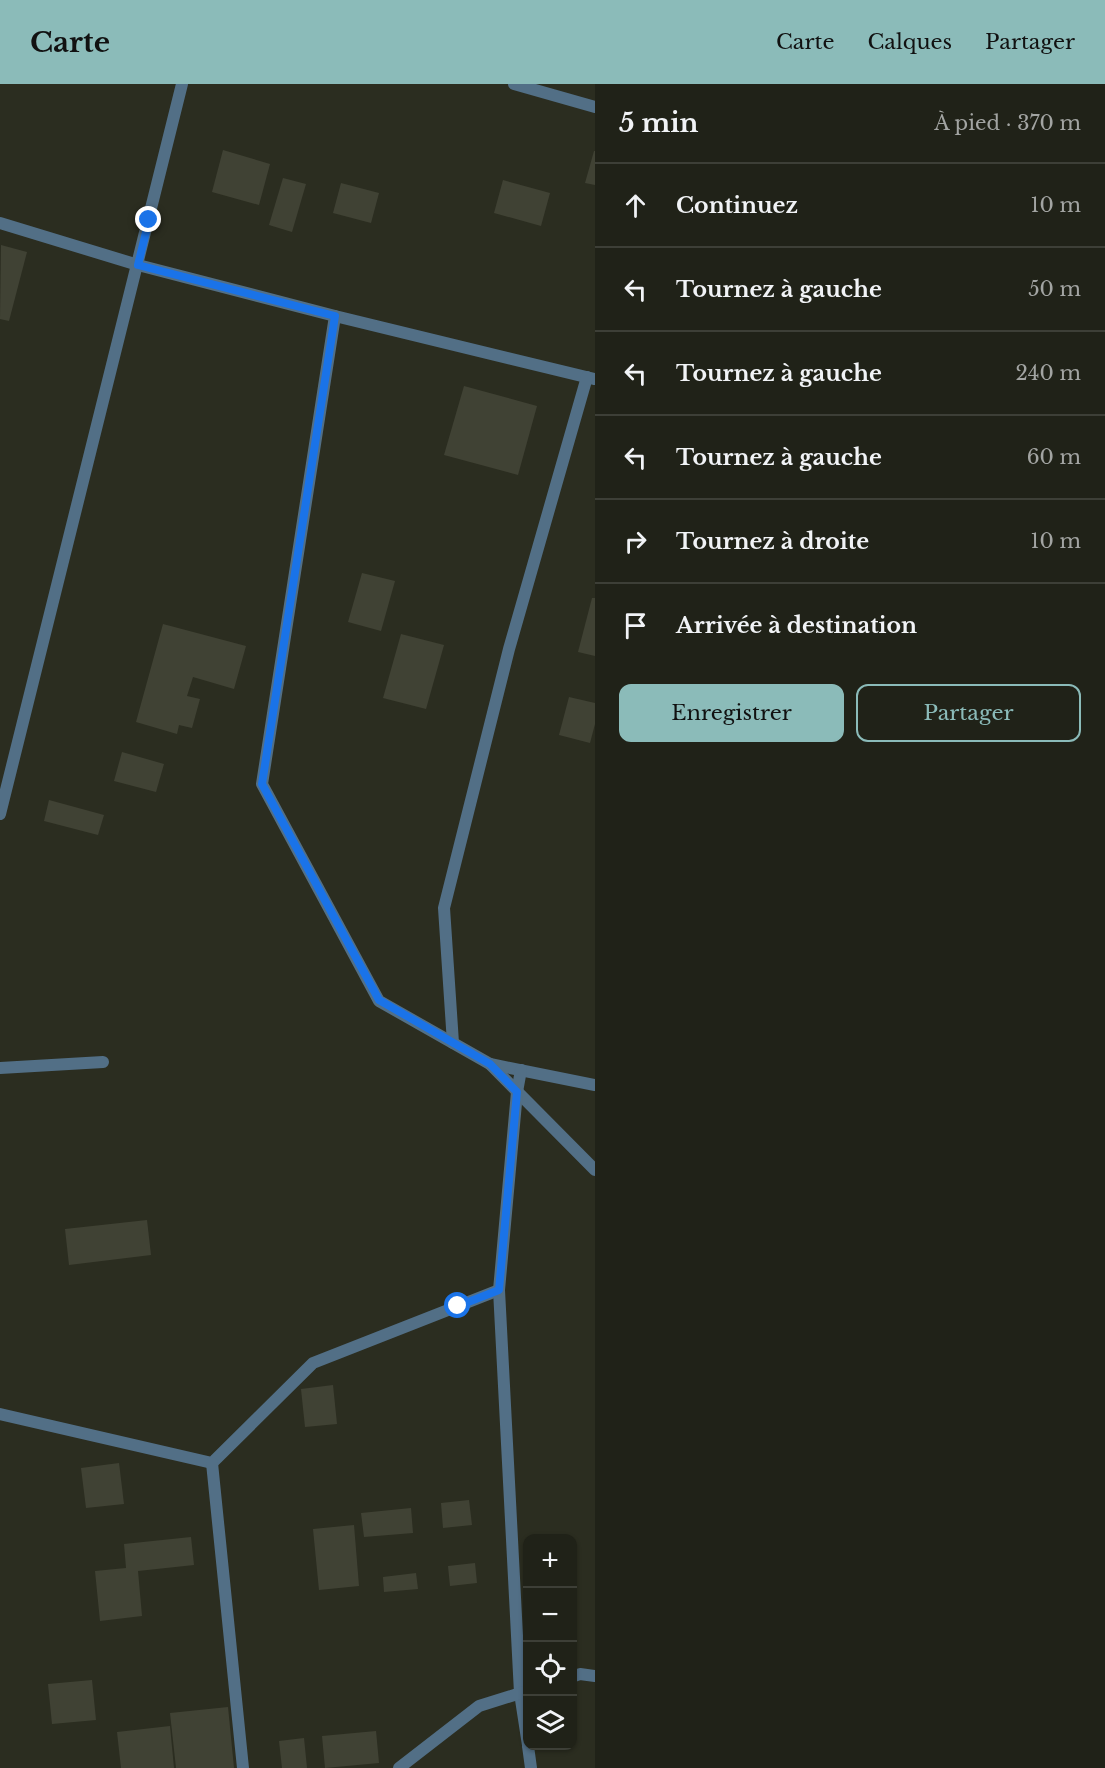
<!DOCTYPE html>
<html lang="fr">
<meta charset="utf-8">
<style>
body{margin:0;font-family:"Libre Baskerville",serif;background:#2d2f25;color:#f1f3f6}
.controls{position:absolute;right:18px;bottom:18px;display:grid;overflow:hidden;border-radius:12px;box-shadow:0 2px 4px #0004}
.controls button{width:54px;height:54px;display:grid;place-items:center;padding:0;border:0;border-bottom:2px solid #3d3f37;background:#202218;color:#f1f3f6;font:30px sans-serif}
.stop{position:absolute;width:18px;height:18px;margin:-14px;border:4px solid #1a73e8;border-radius:50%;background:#fff}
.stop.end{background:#1a73e8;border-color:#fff;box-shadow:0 2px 6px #0008}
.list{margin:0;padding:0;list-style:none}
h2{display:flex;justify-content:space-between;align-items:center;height:78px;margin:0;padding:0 24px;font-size:26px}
h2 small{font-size:20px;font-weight:400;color:#a2a4a2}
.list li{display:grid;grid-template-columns:39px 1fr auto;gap:18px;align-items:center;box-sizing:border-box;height:84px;padding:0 24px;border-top:2px solid #3d3f37}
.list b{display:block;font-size:22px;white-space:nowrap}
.list em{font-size:20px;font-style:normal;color:#a2a4a2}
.actions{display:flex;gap:12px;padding:18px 24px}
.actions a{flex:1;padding:14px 0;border:2px solid #8bbbb9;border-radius:12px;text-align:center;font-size:21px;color:#8bbbb9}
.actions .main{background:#8bbbb9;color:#111}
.icon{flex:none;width:33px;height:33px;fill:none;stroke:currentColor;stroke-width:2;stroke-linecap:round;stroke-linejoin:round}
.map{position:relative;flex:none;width:595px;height:1684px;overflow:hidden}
header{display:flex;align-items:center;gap:36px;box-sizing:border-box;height:84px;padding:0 30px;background:#8bbbb9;color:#111}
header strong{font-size:28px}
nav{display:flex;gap:33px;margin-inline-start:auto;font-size:21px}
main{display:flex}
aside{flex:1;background:#202218}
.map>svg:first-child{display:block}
</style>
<header>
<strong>Carte</strong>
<nav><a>Carte</a><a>Calques</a><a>Partager</a></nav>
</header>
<main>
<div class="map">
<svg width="595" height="1684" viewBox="0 0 595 1684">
<rect width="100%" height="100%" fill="#2b2d20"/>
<g fill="#404234">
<path d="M223,66L270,80L259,121L212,108Z"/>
<path d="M594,67H595V101L585,99Z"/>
<path d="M283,94L306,100L292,148L269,141Z"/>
<path d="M503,96L550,109L541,142L494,129Z"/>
<path d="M341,99L379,109L371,139L333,129Z"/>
<path d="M1,161L27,168L9,237L0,235Z"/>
<path d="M464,302L537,322L518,391L444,371Z"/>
<path d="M362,489L395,497L381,547L348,538Z"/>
<path d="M592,514H595V572L578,568Z"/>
<path d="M163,540L246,562L234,605L193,593L187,612L200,615L192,644L179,641L177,650L136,638Z"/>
<path d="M401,550L444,561L426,625L383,614Z"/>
<path d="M569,613L595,619V640L590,659L559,651Z"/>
<path d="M122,668L164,680L156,708L114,697Z"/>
<path d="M49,716L104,731L98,751L44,737Z"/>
<path d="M147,1136L151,1171L69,1181L65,1145Z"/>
<path d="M333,1301L337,1340L305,1343L301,1305Z"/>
<path d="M119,1379L124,1420L86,1424L81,1384Z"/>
<path d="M469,1416L472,1441L443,1444L441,1419Z"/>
<path d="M411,1424L413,1449L364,1453L361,1429Z"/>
<path d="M354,1441L359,1502L319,1506L313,1445Z"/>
<path d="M191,1453L194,1481L138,1487L142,1532L100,1537L95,1487L126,1484L124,1460Z"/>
<path d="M475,1479L477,1499L450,1502L448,1482Z"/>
<path d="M416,1489L418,1505L384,1508L383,1493Z"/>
<path d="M92,1596L96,1636L52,1640L48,1600Z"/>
<path d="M228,1623L234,1684H176L170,1629Z"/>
<path d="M170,1642L174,1684H121L117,1648Z"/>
<path d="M376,1647L379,1679L325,1684L322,1652Z"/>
<path d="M304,1654L307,1684H282L279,1657Z"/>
</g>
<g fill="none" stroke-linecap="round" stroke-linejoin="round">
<g stroke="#526f86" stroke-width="12">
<path d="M514,0L595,23"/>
<path d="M0,139L138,181L335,232L262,700L379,917L490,980L595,1086"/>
<path d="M335,232L594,295"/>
<path d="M0,730L182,0"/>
<path d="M453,959L444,824L509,565L587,293"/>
<path d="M490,980L595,1001"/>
<path d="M0,984L103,978"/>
<path d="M521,986L517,1008L499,1206L520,1609L528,1661"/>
<path d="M0,1330L212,1379L313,1279L499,1206"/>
<path d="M212,1379L243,1684"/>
<path d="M572,1593L580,1590L595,1592"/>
<path d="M528,1662L531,1684"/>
<path d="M399,1684L479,1622L527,1607"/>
</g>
</g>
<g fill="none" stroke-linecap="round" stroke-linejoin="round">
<path stroke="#1a73e8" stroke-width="8" d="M149,136L138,181L335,232L262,700L379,916L490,980L517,1008L499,1206L458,1222"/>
</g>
</svg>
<div class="controls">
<button>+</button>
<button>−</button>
<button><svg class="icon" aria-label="locate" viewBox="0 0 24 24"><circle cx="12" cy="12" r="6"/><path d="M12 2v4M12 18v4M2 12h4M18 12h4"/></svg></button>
<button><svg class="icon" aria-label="layers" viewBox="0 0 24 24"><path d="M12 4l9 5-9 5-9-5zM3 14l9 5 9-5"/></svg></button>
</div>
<div class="stop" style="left:458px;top:1222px"></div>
<div class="stop end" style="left:149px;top:136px"></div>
</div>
<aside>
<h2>5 min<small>À pied · 370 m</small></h2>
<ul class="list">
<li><svg class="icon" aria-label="ahead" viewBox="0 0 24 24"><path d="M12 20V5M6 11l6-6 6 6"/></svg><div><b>Continuez</b></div><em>10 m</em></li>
<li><svg class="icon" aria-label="left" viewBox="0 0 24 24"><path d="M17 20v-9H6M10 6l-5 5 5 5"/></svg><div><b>Tournez à gauche</b></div><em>50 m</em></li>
<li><svg class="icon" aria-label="left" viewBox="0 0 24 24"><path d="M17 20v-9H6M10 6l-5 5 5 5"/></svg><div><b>Tournez à gauche</b></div><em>240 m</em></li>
<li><svg class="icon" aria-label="left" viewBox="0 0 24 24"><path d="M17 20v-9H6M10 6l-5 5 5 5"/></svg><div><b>Tournez à gauche</b></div><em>60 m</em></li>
<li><svg class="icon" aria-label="right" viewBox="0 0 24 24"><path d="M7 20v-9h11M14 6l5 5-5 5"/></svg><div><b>Tournez à droite</b></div><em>10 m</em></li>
<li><svg class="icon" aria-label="arrive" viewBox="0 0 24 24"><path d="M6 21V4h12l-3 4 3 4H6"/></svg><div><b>Arrivée à destination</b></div></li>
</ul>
<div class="actions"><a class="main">Enregistrer</a><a>Partager</a></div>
</aside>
</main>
